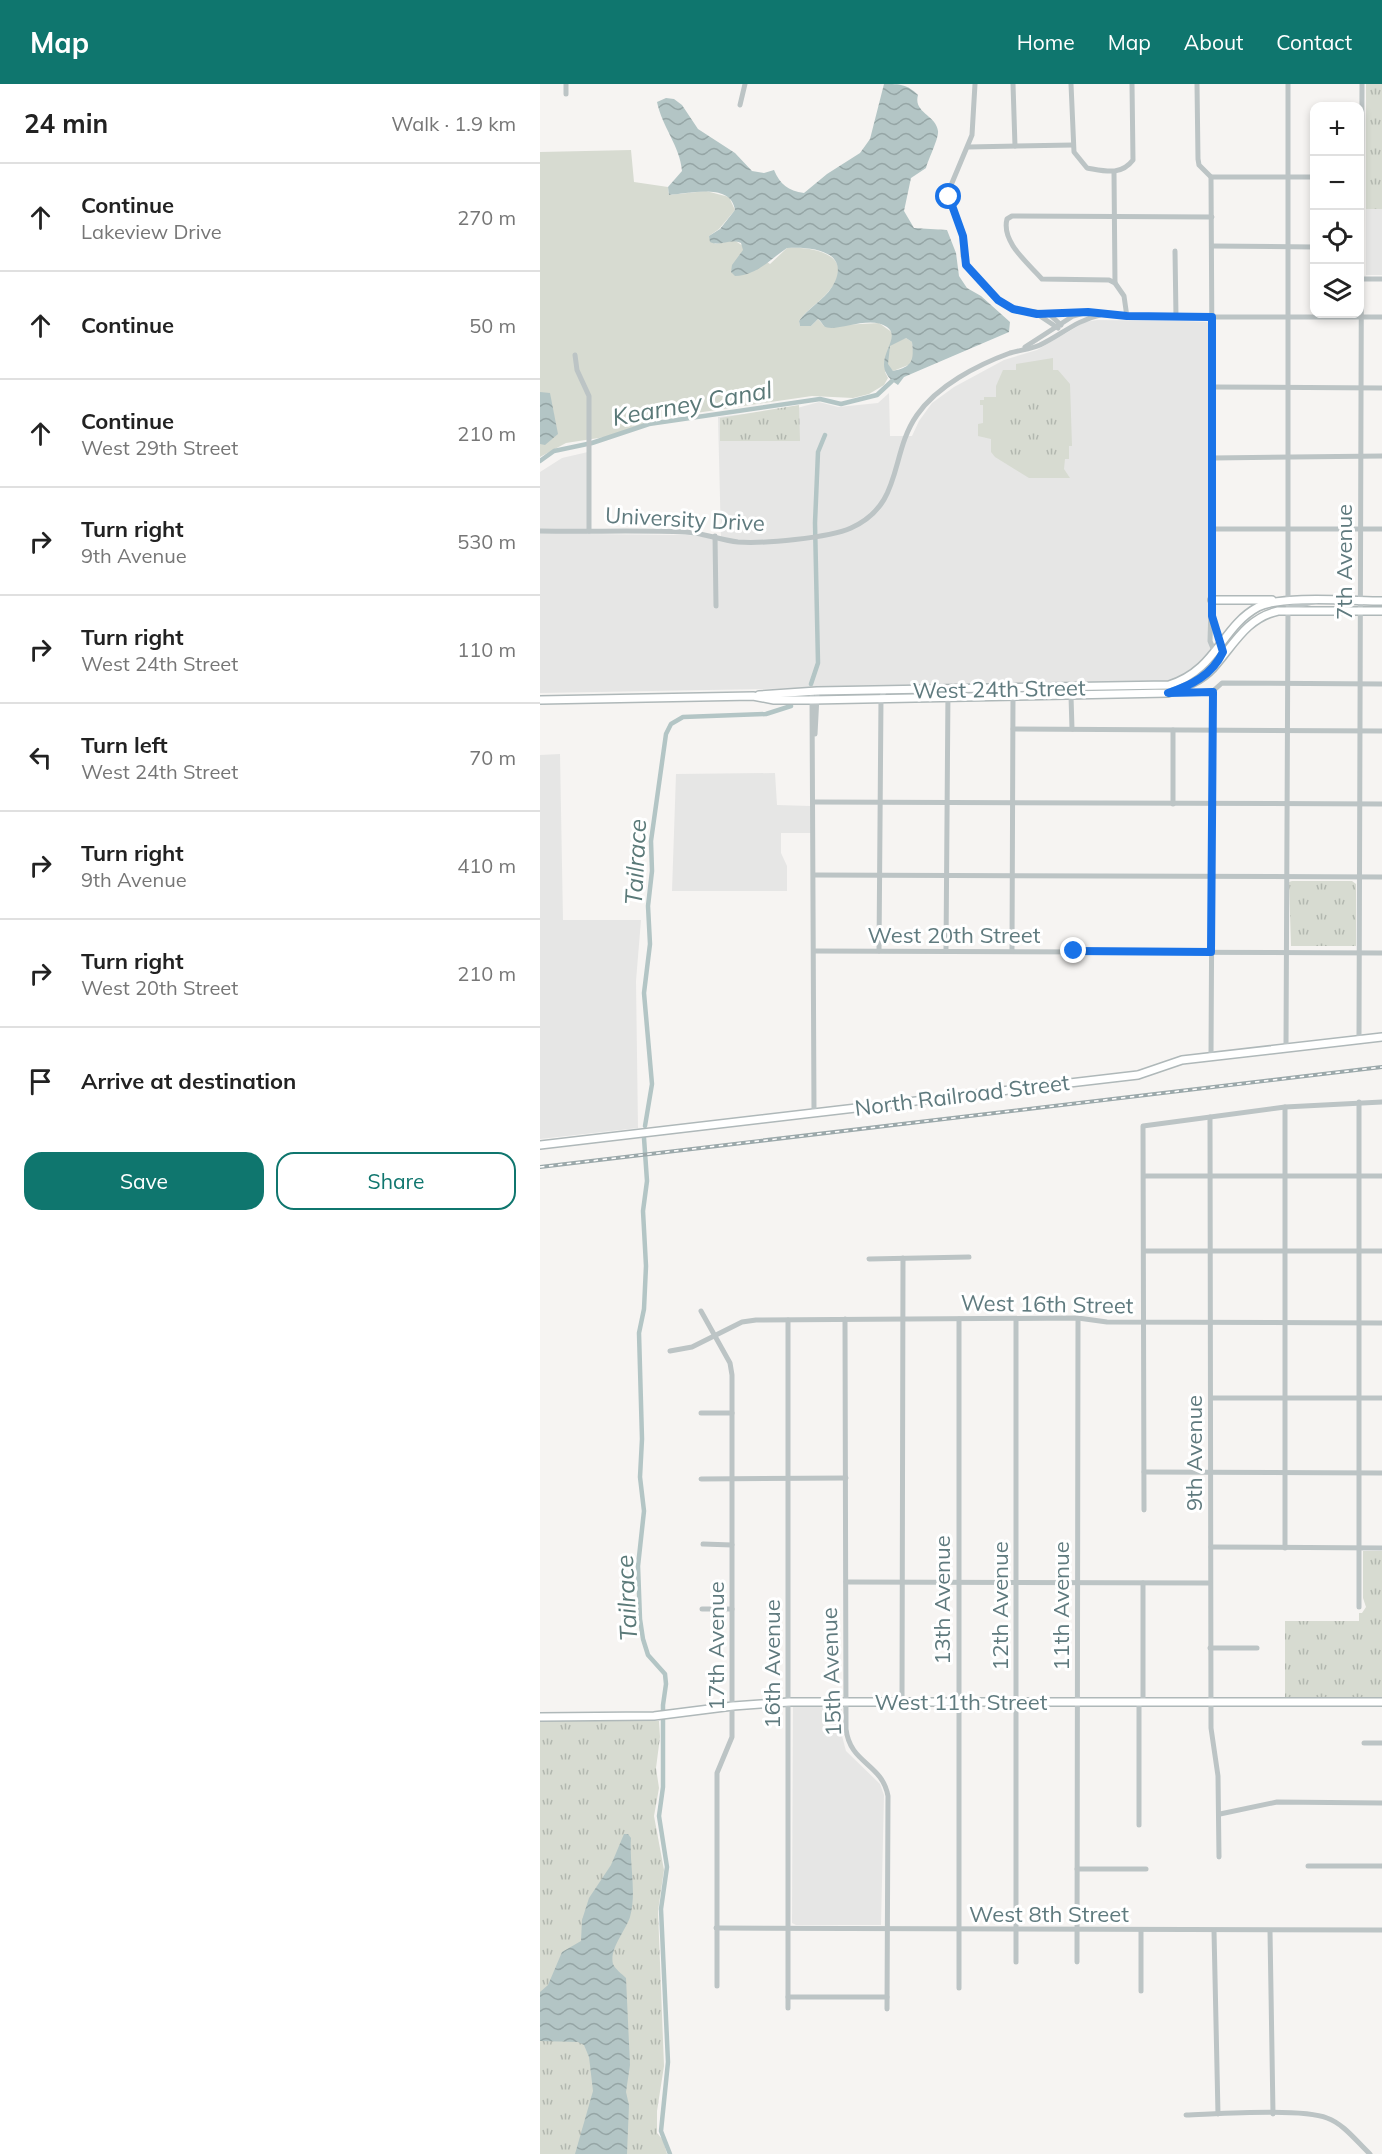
<!DOCTYPE html>
<meta charset="utf-8">
<style>
body{margin:0;font-family:Mulish,sans-serif;background:#f2f2f2;color:#222}
.controls{position:absolute;right:18px;top:18px;display:grid;overflow:hidden;border-radius:12px;box-shadow:0 3px 9px #0003}
.controls button{width:54px;height:54px;display:grid;place-items:center;padding:0;border:0;border-bottom:2px solid #e0e0e0;background:#fff;color:#222;font:30px sans-serif}
.stop{position:absolute;width:18px;height:18px;margin:-14px;border:4px solid #1a73e8;border-radius:50%;background:#fff}
.stop.end{background:#1a73e8;border-color:#fff;box-shadow:0 2px 6px #0008}
.list{margin:0;padding:0;list-style:none}
h2{display:flex;justify-content:space-between;align-items:center;height:78px;margin:0;padding:0 24px;font-size:26px}
h2 small{font-size:20px;font-weight:400;color:#767676}
.list li{display:grid;grid-template-columns:39px 1fr auto;gap:18px;align-items:center;box-sizing:border-box;height:108px;padding:0 24px;border-top:2px solid #e0e0e0}
.list b{display:block;font-size:22px;white-space:nowrap}
.list p{margin:0;font-size:20px;white-space:nowrap;color:#767676}
.list em{font-size:20px;font-style:normal;color:#767676}
.actions{display:flex;gap:12px;padding:18px 24px}
.actions a{flex:1;padding:14px 0;border:2px solid #0f766e;border-radius:18px;text-align:center;font-size:21px;color:#0f766e}
.actions .main{background:#0f766e;color:#fff}
.icon{flex:none;width:33px;height:33px;fill:none;stroke:currentColor;stroke-width:2;stroke-linecap:round;stroke-linejoin:round}
.map{position:relative;flex:none;width:842px;height:2070px;overflow:hidden}
header{display:flex;align-items:center;gap:36px;box-sizing:border-box;height:84px;padding:0 30px;background:#0f766e;color:#fff}
header strong{font-size:28px}
nav{display:flex;gap:33px;margin-inline-start:auto;font-size:21px}
main{display:flex}
aside{flex:1;background:#fff}
.map>svg:first-child{display:block}
</style>
<header>
<strong>Map</strong>
<nav><a>Home</a><a>Map</a><a>About</a><a>Contact</a></nav>
</header>
<main>
<aside>
<h2>24 min<small>Walk · 1.9 km</small></h2>
<ul class="list">
<li><svg class="icon" aria-label="ahead" viewBox="0 0 24 24"><path d="M12 20V5M6 11l6-6 6 6"/></svg><div><b>Continue</b><p>Lakeview Drive</p></div><em>270 m</em></li>
<li><svg class="icon" aria-label="ahead" viewBox="0 0 24 24"><path d="M12 20V5M6 11l6-6 6 6"/></svg><div><b>Continue</b></div><em>50 m</em></li>
<li><svg class="icon" aria-label="ahead" viewBox="0 0 24 24"><path d="M12 20V5M6 11l6-6 6 6"/></svg><div><b>Continue</b><p>West 29th Street</p></div><em>210 m</em></li>
<li><svg class="icon" aria-label="right" viewBox="0 0 24 24"><path d="M7 20v-9h11M14 6l5 5-5 5"/></svg><div><b>Turn right</b><p>9th Avenue</p></div><em>530 m</em></li>
<li><svg class="icon" aria-label="right" viewBox="0 0 24 24"><path d="M7 20v-9h11M14 6l5 5-5 5"/></svg><div><b>Turn right</b><p>West 24th Street</p></div><em>110 m</em></li>
<li><svg class="icon" aria-label="left" viewBox="0 0 24 24"><path d="M17 20v-9H6M10 6l-5 5 5 5"/></svg><div><b>Turn left</b><p>West 24th Street</p></div><em>70 m</em></li>
<li><svg class="icon" aria-label="right" viewBox="0 0 24 24"><path d="M7 20v-9h11M14 6l5 5-5 5"/></svg><div><b>Turn right</b><p>9th Avenue</p></div><em>410 m</em></li>
<li><svg class="icon" aria-label="right" viewBox="0 0 24 24"><path d="M7 20v-9h11M14 6l5 5-5 5"/></svg><div><b>Turn right</b><p>West 20th Street</p></div><em>210 m</em></li>
<li><svg class="icon" aria-label="arrive" viewBox="0 0 24 24"><path d="M6 21V4h12l-3 4 3 4H6"/></svg><div><b>Arrive at destination</b></div></li>
</ul>
<div class="actions"><a class="main">Save</a><a>Share</a></div>
</aside>
<div class="map">
<svg width="842" height="2070" viewBox="0 0 842 2070">
<defs>
<pattern id="park-tufts" width="24" height="20" patternUnits="userSpaceOnUse" patternTransform="scale(1.5)"><rect width="24" height="20" fill="#d7dbd1"/><path d="M3 7l-1-3M5 7V3M7 7l1-3M15 17l-1-3M17 17v-4M19 17l1-3" fill="none" stroke="#b2b7af"/></pattern>
<pattern id="water-waves" width="16" height="10" patternUnits="userSpaceOnUse" patternTransform="scale(1.5)"><rect width="16" height="10" fill="#b3c5c5"/><path d="M0 5q4-4 8 0t8 0" fill="none" stroke="#95a5a5"/></pattern>
</defs>
<rect width="100%" height="100%" fill="#f6f4f2"/>
<g fill="#e6e6e5">
<rect x="826" y="125" width="16" height="66"/>
<path d="M557,236L642,237L667,238L669,240L668,553L673,568L657,587L629,601H445L0,609V388L22,374L48,368L47,450L148,451L181,455L178,333L257,324L279,318L298,323L338,319L349,309L350,352H372L379,337L392,319L414,303L464,276L497,266L545,238Z"/>
<path d="M20,670L23,836H101L96,897L98,1044L0,1055V671Z"/>
<path d="M235,689L237,721L270,722L271,749H241V769L247,782V807H132L136,690Z"/>
<path d="M253,1622H302V1652L306,1667L340,1700L344,1711L341,1841H256L252,1839Z"/>
</g>
<g fill="#d7dbd1">
<path d="M91,66L94,98L128,103L129,111L166,107L189,113L195,126L179,145L169,152L175,160L194,156L230,180L247,164C274,162 318,172 289,207C280,218 267,225 259,237L260,242H271L278,235L284,242L339,239L353,249L354,256L366,254L372,258L374,275L371,280L353,287L350,284L345,288L348,294L344,301L329,310L313,314L272,312L122,334L65,353L26,359L0,373V68Z"/>
<path d="M513,274V286H518L530,300L532,362H529V375H525L524,385L530,394H489L455,373L451,368V355L438,352V340L443,339V321H440V316H444V313H456V302L463,286H476V280Z"/>
</g>
<g fill="url(#park-tufts)">
<rect x="826" y="0" width="16" height="125"/>
<path d="M471,296H516L520,300V370L516,374H470L466,370V300Z"/>
<path d="M259,321L260,357H180V334Z"/>
<path d="M752,797H812L816,800V862H751L749,798Z"/>
<path d="M823,1467H842V1615H745V1537H819V1529H822L826,1523L823,1514Z"/>
<path d="M0,1637H119L120,1653L116,1684L119,1704L114,1732L124,1786L118,1827L124,1982L117,2027V2049L123,2056L127,2070H0Z"/>
</g>
<g fill="url(#water-waves)" fill-rule="evenodd">
<path d="M344,0C360,0 367,0 378,11C373,29 396,31 398,47C399,54 388,76 386,84L371,94L364,127L374,144L407,146L416,169L419,192L427,204L441,212L470,238L469,248L364,293L358,301C324,279 365,256 347,243C329,230 294,250 284,242C282,240 281,237 278,235L271,242H260L259,237C268,224 284,216 292,203C313,168 273,162 247,164C230,175 218,191 195,192L191,188L192,181L203,166L201,159C190,154 180,163 170,158L169,152L180,145L195,126C191,98 148,110 129,111L128,103L142,87C140,62 122,43 117,18L126,14L134,15L142,21L158,45L195,69L212,87L224,89L234,86C240,100 248,107 264,109L287,90L320,69L330,55ZM366,254L372,258C374,276 373,283 353,287L348,280L350,262Z"/>
<path d="M0,308L10,309L18,350L5,361L0,360Z"/>
<path d="M84,1750H88L91,1754C89,1779 97,1808 90,1833C86,1846 69,1865 73,1880C75,1885 82,1890 86,1894L90,1981L86,2008L89,2021L87,2070H35L53,2007L49,1973L44,1961L38,1958L0,1957V1908L8,1901L22,1868L41,1857L42,1836L49,1814L71,1781Z"/>
</g>
<g fill="none" stroke-linecap="round" stroke-linejoin="round">
<g stroke="#b3c5c5" stroke-width="4.5">
<path d="M0,377L14,367L52,359L109,340L280,315L301,320L337,311L352,297"/>
<path d="M271,600L278,579L275,439L278,368L285,351"/>
<path d="M105,1042L112,1000L104,909L110,860L108,822L112,787L111,757L126,650L131,640L143,633L226,630L251,622"/>
<path d="M104,1054L107,1097L103,1127L106,1182L104,1225L99,1249L102,1355L100,1393L104,1427L98,1482L100,1535L103,1555L108,1571L125,1590L126,1600L123,1621V1703L119,1732L127,1783L121,1825L128,1978L121,2047L130,2070"/>
</g>
<defs>
<g id="major">
<path d="M672,516H732"/>
<path d="M219,611L277,607L629,601C677,586 681,543 718,523C741,511 813,517 842,517"/>
<path d="M0,616L213,612L234,616H272L628,609C645,603 661,597 673,584C693,562 706,534 738,527H842"/>
<path d="M0,1061L598,991L642,976L842,953"/>
<path d="M0,1633L114,1632L193,1622L249,1618H842"/>
</g>
</defs>
<use href="#major" stroke="#afb8b9" stroke-width="10"/>
<g stroke="#bcc4c5" stroke-width="5">
<path d="M26,0V10"/>
<path d="M435,0L432,51L409,106L410,118L423,152V172L432,189L458,216L480,227L508,229L521,241"/>
<path d="M473,0L475,62"/>
<path d="M531,0L534,68L547,84C565,87 581,92 593,76L592,0"/>
<path d="M657,0L658,75L659,81L671,93L673,453L670,557L675,569"/>
<path d="M200,21L205,0"/>
<path d="M428,63L533,61"/>
<path d="M574,88L575,199L584,212L587,233"/>
<path d="M671,93H774"/>
<path d="M672,162L774,163"/>
<path d="M635,167L636,233"/>
<path d="M821,195H842"/>
<path d="M575,199L569,196L502,195C488,179 461,158 467,135L472,132L672,133"/>
<path d="M508,229H539"/>
<path d="M497,230L518,244"/>
<path d="M485,263L533,232L548,228L587,233H842"/>
<path d="M35,271L37,286L49,312V447"/>
<path d="M673,303L842,304"/>
<path d="M673,374L842,372"/>
<path d="M673,445H842"/>
<path d="M0,447C48,448 97,446 145,448C164,449 180,456 198,458C222,460 289,454 311,444C364,420 349,371 377,331C397,302 437,281 470,269C480,266 491,265 500,261C521,251 537,236 560,231"/>
<path d="M175,452L176,522"/>
<path d="M748,517V0"/>
<path d="M673,537L682,560"/>
<path d="M673,607L682,599L842,600"/>
<path d="M633,609L673,607"/>
<path d="M272,612L274,1027"/>
<path d="M531,612L532,645"/>
<path d="M473,645L842,647"/>
<path d="M275,650L277,612"/>
<path d="M274,718L842,720"/>
<path d="M633,720V646"/>
<path d="M274,791L842,793"/>
<path d="M274,867L842,869"/>
<path d="M339,867L341,614L345,606"/>
<path d="M406,867L408,605"/>
<path d="M472,867L473,610"/>
<path d="M819,955L822,0"/>
<path d="M746,964L748,524L777,517"/>
<path d="M671,973L673,607"/>
<path d="M819,1018V1523"/>
<path d="M670,1033L671,1644L678,1692L679,1773"/>
<path d="M604,1092H842"/>
<path d="M604,1167H842"/>
<path d="M329,1175L429,1173"/>
<path d="M161,1227L190,1279L192,1291V1653L177,1689V1902"/>
<path d="M305,1235L306,1645C310,1680 342,1679 348,1712L347,1925"/>
<path d="M419,1235V1904"/>
<path d="M130,1267L152,1263L202,1238L216,1236L538,1234L567,1238L842,1239"/>
<path d="M671,1314H842"/>
<path d="M161,1329H192"/>
<path d="M604,1388L842,1389"/>
<path d="M161,1395L306,1394"/>
<path d="M604,1426L603,1042L745,1023L842,1018"/>
<path d="M163,1460L192,1461"/>
<path d="M671,1463L842,1464"/>
<path d="M745,1464V1023"/>
<path d="M306,1498L670,1499"/>
<path d="M162,1525H192"/>
<path d="M670,1564H717"/>
<path d="M603,1618V1499"/>
<path d="M362,1619L363,1174"/>
<path d="M824,1659H842"/>
<path d="M680,1730L737,1718L842,1719"/>
<path d="M599,1741V1618"/>
<path d="M768,1782H842"/>
<path d="M537,1785H606"/>
<path d="M176,1844L842,1846"/>
<path d="M601,1847V1907"/>
<path d="M674,1847L678,2030"/>
<path d="M730,1847L733,2030"/>
<path d="M476,1878V1235"/>
<path d="M537,1878L538,1234"/>
<path d="M248,1913H347"/>
<path d="M248,1924V1236"/>
<path d="M646,2031C677,2030 762,2024 787,2034C804,2040 817,2058 830,2070"/>
</g>
<use href="#major" stroke="#fff" stroke-width="7"/>
<defs>
<path id="rail" d="M0,1083L842,983"/>
</defs>
<use href="#rail" stroke="#9ba8aa" stroke-width="4"/>
<use href="#rail" stroke="#fff" stroke-width="1.5" stroke-dasharray="4.5" stroke-linecap="butt"/>
</g>
<g fill="none" stroke-linecap="round" stroke-linejoin="round">
<path stroke="#1a73e8" stroke-width="8" d="M409,113L423,152L426,181L458,216L473,225L497,230L548,228L587,232L672,233V532L683,568C672,591 652,601 628,609L673,608L671,868L534,867"/>
</g>
<g text-anchor="middle" dominant-baseline="central" stroke-width="6" stroke-linejoin="round" paint-order="stroke">
<g font-size="22" fill="#5f7a7e" stroke="#fff">
<text transform="translate(145 435) rotate(3)">University Drive</text>
<text transform="translate(804 478) rotate(-90)">7th Avenue</text>
<text transform="translate(459 605) rotate(-1)">West 24th Street</text>
<text x="414" y="851">West 20th Street</text>
<text transform="translate(422 1011) rotate(-7)">North Railroad Street</text>
<text transform="translate(507 1220) rotate(1)">West 16th Street</text>
<text transform="translate(654 1369) rotate(-90)">9th Avenue</text>
<text transform="translate(402 1516) rotate(-90)">13th Avenue</text>
<text transform="translate(460 1522) rotate(-90)">12th Avenue</text>
<text transform="translate(521 1522) rotate(-90)">11th Avenue</text>
<text transform="translate(176 1562) rotate(-90)">17th Avenue</text>
<text transform="translate(232 1580) rotate(-90)">16th Avenue</text>
<text transform="translate(291 1588) rotate(-92)">15th Avenue</text>
<text x="421" y="1618">West 11th Street</text>
<text x="509" y="1830">West 8th Street</text>
</g>
<g font-size="24" font-style="italic" fill="#5a7978" stroke="#fff">
<text transform="translate(152 319) rotate(-10)">Kearney Canal</text>
<text transform="translate(95 778) rotate(-87)">Tailrace</text>
<text transform="translate(86 1514) rotate(-93)">Tailrace</text>
</g>
</g>
</svg>
<div class="controls">
<button>+</button>
<button>−</button>
<button><svg class="icon" aria-label="locate" viewBox="0 0 24 24"><circle cx="12" cy="12" r="6"/><path d="M12 2v4M12 18v4M2 12h4M18 12h4"/></svg></button>
<button><svg class="icon" aria-label="layers" viewBox="0 0 24 24"><path d="M12 4l9 5-9 5-9-5zM3 14l9 5 9-5"/></svg></button>
</div>
<div class="stop" style="left:409px;top:113px"></div>
<div class="stop end" style="left:534px;top:867px"></div>
</div>
</main>
